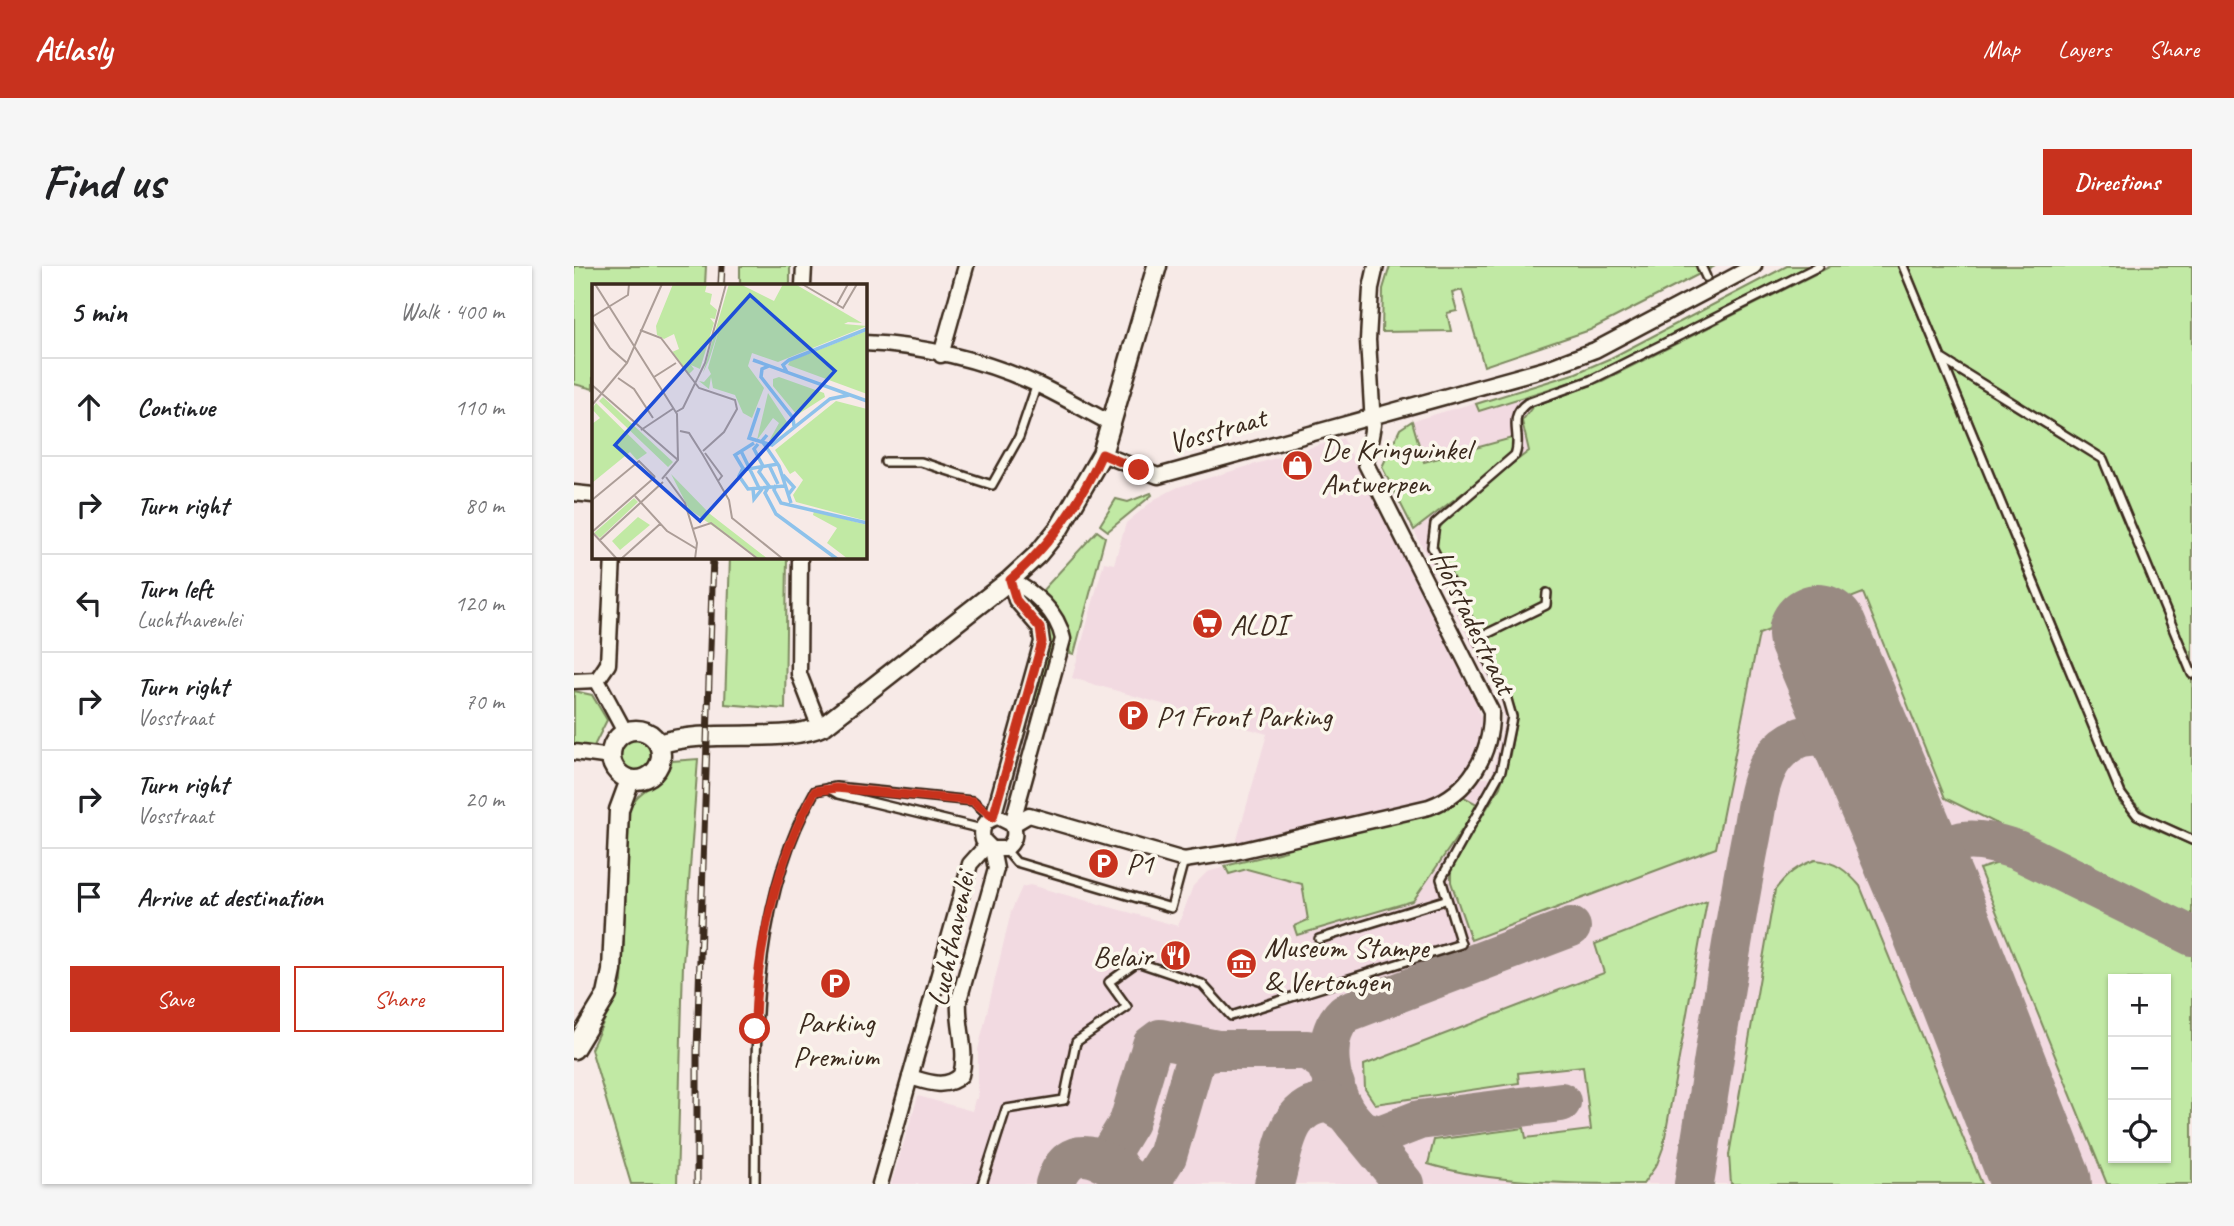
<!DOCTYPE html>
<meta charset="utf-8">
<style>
body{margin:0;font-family:Caveat,sans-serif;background:#f6f6f6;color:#202124}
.controls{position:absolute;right:21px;bottom:21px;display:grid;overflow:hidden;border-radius:0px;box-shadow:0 2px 5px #0004}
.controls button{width:63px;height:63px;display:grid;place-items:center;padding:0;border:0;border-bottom:2px solid #e0e0e0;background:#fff;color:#202124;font:35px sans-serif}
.stop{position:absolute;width:21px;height:21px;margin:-16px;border:5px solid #c8321e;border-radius:50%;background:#fff}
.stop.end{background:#c8321e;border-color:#fff;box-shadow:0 2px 7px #0008}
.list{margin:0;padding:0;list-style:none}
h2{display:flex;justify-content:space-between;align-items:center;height:91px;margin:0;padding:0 28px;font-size:30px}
h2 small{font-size:23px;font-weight:400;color:#757577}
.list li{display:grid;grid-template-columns:46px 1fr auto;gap:21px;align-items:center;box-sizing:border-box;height:98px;padding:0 28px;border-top:2px solid #e0e0e0}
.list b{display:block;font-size:26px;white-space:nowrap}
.list p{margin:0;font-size:23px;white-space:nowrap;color:#757577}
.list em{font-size:23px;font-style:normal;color:#757577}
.actions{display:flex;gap:14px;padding:21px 28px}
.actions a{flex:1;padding:16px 0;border:2px solid #c8321e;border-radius:0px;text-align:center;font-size:24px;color:#c8321e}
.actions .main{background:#c8321e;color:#fff}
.icon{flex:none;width:38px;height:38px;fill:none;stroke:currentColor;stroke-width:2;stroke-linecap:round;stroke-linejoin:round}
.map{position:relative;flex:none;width:1618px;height:918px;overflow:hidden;border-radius:0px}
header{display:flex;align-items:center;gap:42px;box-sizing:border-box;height:98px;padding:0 35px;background:#c8321e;color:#fff}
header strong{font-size:33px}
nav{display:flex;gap:38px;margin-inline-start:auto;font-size:24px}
.intro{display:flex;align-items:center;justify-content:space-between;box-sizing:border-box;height:168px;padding:0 42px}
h1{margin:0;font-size:49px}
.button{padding:18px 32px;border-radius:0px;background:#c8321e;color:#fff;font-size:24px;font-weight:700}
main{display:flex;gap:42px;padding:0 42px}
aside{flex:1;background:#fff;border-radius:0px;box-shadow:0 2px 5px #0004}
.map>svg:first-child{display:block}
</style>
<header>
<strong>Atlasly</strong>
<nav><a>Map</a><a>Layers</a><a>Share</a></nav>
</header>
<div class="intro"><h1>Find us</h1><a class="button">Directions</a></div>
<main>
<aside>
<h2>5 min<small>Walk · 400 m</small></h2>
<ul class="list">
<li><svg class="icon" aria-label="ahead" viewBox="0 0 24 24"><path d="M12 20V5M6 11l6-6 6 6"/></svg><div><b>Continue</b></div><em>110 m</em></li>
<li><svg class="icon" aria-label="right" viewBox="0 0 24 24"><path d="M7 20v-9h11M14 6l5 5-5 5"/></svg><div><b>Turn right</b></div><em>80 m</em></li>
<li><svg class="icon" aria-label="left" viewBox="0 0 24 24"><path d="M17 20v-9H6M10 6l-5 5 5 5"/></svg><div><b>Turn left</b><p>Luchthavenlei</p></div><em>120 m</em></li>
<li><svg class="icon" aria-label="right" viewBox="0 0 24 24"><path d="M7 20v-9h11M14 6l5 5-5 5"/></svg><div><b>Turn right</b><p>Vosstraat</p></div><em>70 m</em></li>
<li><svg class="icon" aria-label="right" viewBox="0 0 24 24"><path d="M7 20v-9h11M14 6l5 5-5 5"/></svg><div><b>Turn right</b><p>Vosstraat</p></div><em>20 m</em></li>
<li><svg class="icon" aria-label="arrive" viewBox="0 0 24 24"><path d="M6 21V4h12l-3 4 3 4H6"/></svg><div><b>Arrive at destination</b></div></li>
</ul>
<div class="actions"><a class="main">Save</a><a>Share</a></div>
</aside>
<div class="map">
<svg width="1618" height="918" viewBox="0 0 1618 918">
<rect width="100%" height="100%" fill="#f7eae7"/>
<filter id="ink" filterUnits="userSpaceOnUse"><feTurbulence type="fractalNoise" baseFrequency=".0143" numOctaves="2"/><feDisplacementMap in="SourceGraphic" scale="14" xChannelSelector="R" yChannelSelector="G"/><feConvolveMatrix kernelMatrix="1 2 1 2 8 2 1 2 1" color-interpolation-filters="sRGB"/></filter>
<g filter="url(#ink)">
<g fill="#f2dae1" fill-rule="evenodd">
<path d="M1230,0H1339L1378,93L1532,190L1618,399V918H317L344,830L398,845L401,833H404V784L437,646L448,621L456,619L604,660L619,620L633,606L712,585L711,579L879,537L905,512H917L930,456L928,439L808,201L826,163L838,155L1002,107ZM1539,713H1592V892H1539Z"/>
<path d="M769,172L901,434L907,453V471L890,512L861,534L662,577L693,468L498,412L530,296L540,298L552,257L581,233L604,221Z"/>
</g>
<g fill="#c1e9a4" stroke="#7e8a61" stroke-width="2" fill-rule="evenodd">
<path d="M0,0H132L131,19H19V123L0,118Z"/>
<rect x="166" y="0" width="50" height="19"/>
<path d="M816,0H1141L1016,64L910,100L888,24L878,27L883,45L873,47L877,65L808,66L809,23Z"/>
<path d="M1213,0H1237L1010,112L905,145L902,138L1002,107L1037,92Z"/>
<path d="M1257,0H1323L1326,4L1546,537L1568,558L1618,579V654L1371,532L1289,327L1185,368L1142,582L897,674L877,616V600L926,521L936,488L943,449L931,416L866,290C863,281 861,273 865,264C873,244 935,201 955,185L948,155L959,140L1028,115Z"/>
<path d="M1334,0H1618V568L1573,549L1553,529Z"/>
<path d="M838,155L850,196L938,172L939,182L932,194L840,264L808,201L826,163Z"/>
<path d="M577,227L578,229L534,265L526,259L542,233L554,236Z"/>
<path d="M523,265L531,271L500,388L496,387L491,357L467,326Z"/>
<path d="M156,291H213L211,443L151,438Z"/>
<path d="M457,334L478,358L482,370L467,435L457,432L474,365L453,337Z"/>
<path d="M0,425L18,429L33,454L19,482L0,480Z"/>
<circle cx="62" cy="489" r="17"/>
<path d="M124,493L109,698L103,918H57L17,783L48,716L55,546C62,520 90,521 98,495Z"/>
<path d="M888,530L905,539L839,635L723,669L720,660L734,654L728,618L673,603L655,608L651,600L712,585L711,579L879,537Z"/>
<path d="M1241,594C1262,596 1272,604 1286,620L1408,918H1157L1155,889L1201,624C1212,609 1223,600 1241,594Z"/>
<path d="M1428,596L1441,599L1618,686V918H1533L1405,603ZM1539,713H1592V892H1539Z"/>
<path d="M1133,635L1089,882L1083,898L1069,918C998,918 919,918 854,898L860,874L950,862L952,872L1017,864L1009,800L944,807L945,817L801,838L791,823L790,799L1030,707L1021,678Z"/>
</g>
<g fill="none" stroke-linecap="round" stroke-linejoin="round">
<g stroke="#998a82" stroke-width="40">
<path d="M1359,639L1352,614C1369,565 1400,570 1443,584L1618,670"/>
<path d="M772,847C756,820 745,771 771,747L997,661"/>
<path d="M780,857L787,864L806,869L845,854L987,836"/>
<path d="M548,907L541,897L538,884L555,856L578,779L586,773L643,784H733L751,796L761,819"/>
<path d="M481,918C496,870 531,894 557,914"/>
<path d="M580,918L581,909L593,890L621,794L629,786L643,784"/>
<path d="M700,918C710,885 711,838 755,837L772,847L830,918"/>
<path d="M1120,918C1139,804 1154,689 1176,576C1182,549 1183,512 1201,490C1231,453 1269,473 1298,497"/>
</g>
<path stroke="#998a82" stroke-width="100" d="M1244,368L1359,639L1468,918"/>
<defs>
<g id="service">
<path d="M1127,0L1132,11"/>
<path d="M1329,0L1547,528L1563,549L1618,574"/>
<path d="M1368,93L1529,193L1618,408"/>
<path d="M311,196H347L418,219L445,171L463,118"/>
<path d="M904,372L972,339L973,327"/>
<path d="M254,522L264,528L408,563"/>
<path d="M431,583L442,596L597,642L610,594"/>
<path d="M745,673L871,634"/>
<path d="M181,918C183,786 173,644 241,525L262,521L399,535L418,552"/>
<path d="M408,918L432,843L490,834L502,776L553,741L535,716L563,696L628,718L657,750L887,678L867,613L927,505L938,451L932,430L858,281L861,258L941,189C949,169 932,152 953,137L1017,114L1245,0"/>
</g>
<g id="minor">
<path d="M229,19L230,0"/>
<path d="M290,77C347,79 410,94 462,118C488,130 513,145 538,158"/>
<path d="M367,89L392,0"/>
<path d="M528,188L584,210L971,103L1021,84L1180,0"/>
<path d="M0,227L19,229"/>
<path d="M226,290L225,408L246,462"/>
<path d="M436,314C459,325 484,346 489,373L438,558"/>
<path d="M23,414L34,398L39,290"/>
<path d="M23,414L51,466"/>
<path d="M0,415L23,414"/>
<path d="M0,486L37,491"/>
<path d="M419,551L468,376L466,362L442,334L436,314"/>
<path d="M438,559L455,549L610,594L661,586L855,541C895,527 918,488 917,445L792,198L799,159L794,74L797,22L802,0"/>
<path d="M418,583H431C440,577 443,568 438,558"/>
<path d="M336,811C353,816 372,824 387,809C394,784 383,759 385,734L422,603L418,583L409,574C406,562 411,553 424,551L438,558"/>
<path d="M306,918L396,598L413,579"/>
</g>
<g id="tertiary">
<circle cx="62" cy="489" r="25"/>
<path d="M85,478C136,461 211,479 251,459L436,314L464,288L486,261L528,188L583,0"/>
<path d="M0,783L33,729L38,705L45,544L56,514"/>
</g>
</defs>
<use href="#service" stroke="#3b2a1e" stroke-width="12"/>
<use href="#minor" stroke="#3b2a1e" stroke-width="19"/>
<use href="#tertiary" stroke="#3b2a1e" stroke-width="23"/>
<use href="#service" stroke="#fbf7ec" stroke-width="7"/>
<use href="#minor" stroke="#fbf7ec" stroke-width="14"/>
<use href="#tertiary" stroke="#fbf7ec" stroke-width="18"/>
<defs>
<g id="rail">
<path d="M147,19L148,0"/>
<path d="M123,918V785L139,290"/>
</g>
</defs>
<use href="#rail" stroke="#3b2a1e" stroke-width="7"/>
<use href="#rail" stroke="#fbf7ec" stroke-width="4.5" stroke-dasharray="13" stroke-linecap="butt"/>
</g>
</g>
<g fill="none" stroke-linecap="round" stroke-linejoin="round" filter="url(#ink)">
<path stroke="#c8321e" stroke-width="9" d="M181,763C181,688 204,590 241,525L262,522L399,535L419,551L468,376L466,362L442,334L436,314C476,279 506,237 528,188L565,204"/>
</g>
<defs>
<symbol id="shop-disc" viewBox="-11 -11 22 22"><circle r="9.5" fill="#c8321e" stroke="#fbf7ec"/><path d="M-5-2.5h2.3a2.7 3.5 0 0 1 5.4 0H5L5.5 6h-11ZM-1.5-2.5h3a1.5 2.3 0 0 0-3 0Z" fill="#fff"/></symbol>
<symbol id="supermarket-disc" viewBox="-11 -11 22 22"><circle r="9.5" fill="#c8321e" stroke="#fbf7ec"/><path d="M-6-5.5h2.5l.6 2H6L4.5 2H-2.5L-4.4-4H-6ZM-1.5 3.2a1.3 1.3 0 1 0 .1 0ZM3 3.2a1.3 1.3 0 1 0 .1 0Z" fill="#fff"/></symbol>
<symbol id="parking-disc" viewBox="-11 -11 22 22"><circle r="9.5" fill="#c8321e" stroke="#fbf7ec"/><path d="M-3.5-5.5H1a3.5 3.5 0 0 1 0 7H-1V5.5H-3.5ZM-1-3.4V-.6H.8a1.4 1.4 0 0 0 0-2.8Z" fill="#fff"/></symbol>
<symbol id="restaurant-disc" viewBox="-11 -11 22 22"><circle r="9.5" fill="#c8321e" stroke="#fbf7ec"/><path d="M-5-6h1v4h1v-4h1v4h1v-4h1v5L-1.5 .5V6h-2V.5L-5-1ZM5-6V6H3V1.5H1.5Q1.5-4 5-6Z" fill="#fff"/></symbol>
<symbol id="museum-disc" viewBox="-11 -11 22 22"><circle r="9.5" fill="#c8321e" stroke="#fbf7ec"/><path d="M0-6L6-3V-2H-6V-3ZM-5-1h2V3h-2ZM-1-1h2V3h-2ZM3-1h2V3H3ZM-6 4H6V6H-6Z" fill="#fff"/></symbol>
</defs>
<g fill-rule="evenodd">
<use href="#shop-disc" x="706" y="182" width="35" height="35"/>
<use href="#supermarket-disc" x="616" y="340" width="35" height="35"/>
<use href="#parking-disc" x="542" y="432" width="35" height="35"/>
<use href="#parking-disc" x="512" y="580" width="35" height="35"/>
<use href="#restaurant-disc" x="584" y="672" width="35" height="35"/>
<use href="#museum-disc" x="650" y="680" width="35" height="35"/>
<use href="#parking-disc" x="244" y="700" width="35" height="35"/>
</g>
<g text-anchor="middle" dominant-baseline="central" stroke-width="7" stroke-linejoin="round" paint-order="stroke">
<g font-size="30" fill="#3b2a1e" stroke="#fbf7ec">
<text transform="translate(643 164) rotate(-16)">Vosstraat</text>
<text transform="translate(900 356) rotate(64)">Hofstadestraat</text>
<text transform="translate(377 673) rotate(-78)">Luchthavenlei</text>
</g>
<g font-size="30" fill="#3b2a1e" stroke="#fbf7ec" text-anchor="start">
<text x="747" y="183">De Kringwinkel<tspan x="747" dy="34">Antwerpen</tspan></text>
<text x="656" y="358">ALDI</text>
<text x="582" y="450">P1 Front Parking</text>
<text x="552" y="597">P1</text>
<text x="690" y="681">Museum Stampe<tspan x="690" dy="34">&amp; Vertongen</tspan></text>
<text x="578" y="690" text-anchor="end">Belair</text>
<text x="262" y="756" text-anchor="middle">Parking<tspan x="262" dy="34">Premium</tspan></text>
</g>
</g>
<g transform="translate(18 18)">
<rect width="275" height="275" fill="#f7eae7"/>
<path d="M81,0H115L113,8L120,10L118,20L125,26L123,35L118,34L122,39L108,85L99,81L102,85L96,91L80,68L87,65L82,50L72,55L65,51L64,42ZM137,0H148L182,17L191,0H203L270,39L256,38L252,40L275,42L186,78L160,69L156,82L172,104L160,134L151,129L143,111L121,104L119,93L117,105L107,97L112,98L119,90L116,84L128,42L117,76L111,89ZM275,47V110L196,81L198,77ZM187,93L232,109L233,113L205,131L181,102V95ZM176,109L197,141L177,157L187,139L181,134L165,156ZM11,113L81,178L76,183L7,117ZM244,117L275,125V237L204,218L201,211L211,196L203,187L198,190L183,166ZM4,119L55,169L45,176L38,168L0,199V140L8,134L0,125ZM79,190L118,230L176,275H167L97,225ZM42,214L46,218L8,254L2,249ZM222,227L275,241V275H256L235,259L245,244L221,231ZM46,233L58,241L28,266L20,257Z" fill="#c1e9a4"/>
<path fill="none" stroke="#8ec2eb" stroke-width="3.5" d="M161,76L275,117M177,82L170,85L169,93L201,134L202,142M195,88L191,81L197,76L275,45M167,124L157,154L180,161L238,115L257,111M175,151L170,157L187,182L199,219M166,160L162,165L171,182M149,167L167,204M186,180L150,186L147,192L156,205L193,202M177,181L186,200M170,183L167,188L177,202L173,209L184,230L245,275M152,186L143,171L162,159M191,191L202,203L196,211M184,201L182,206L189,219L275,239M161,205L162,215L170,205"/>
<path fill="none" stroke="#ac9d97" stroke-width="2" d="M3,0L85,130L86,176L70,195M210,0L251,24L265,0M245,20L256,0M0,33L36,11L37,0M0,36L18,64L35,79M48,46L69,54L107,104L143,116L145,125L132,148L111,167M62,93L84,79M26,94L42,105L61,134M0,101L86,176M0,121L35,79L70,0M84,128L91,124L113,79L134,0M49,146L82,124M88,147L97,149L111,171L137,216L140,234L191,275M113,169L130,192L126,197M74,193L93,219L105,259L103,275M43,212L75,247L105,265M0,216L47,177L63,193M101,245L119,239L166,275M0,248L63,193M0,248L25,275M8,256L71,198M29,275L68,240"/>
<path fill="#1d4ed8" fill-opacity="0.15" stroke="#1d4ed8" stroke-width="3.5" d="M158,11L243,87L108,237L23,161Z"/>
<rect width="275" height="275" fill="none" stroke="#3b2a1e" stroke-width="3.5"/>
</g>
</svg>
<div class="controls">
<button>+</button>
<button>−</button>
<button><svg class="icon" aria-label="locate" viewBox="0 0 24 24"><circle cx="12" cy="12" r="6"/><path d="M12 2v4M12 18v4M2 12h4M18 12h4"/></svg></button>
</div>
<div class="stop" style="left:181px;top:763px"></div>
<div class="stop end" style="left:565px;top:204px"></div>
</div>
</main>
